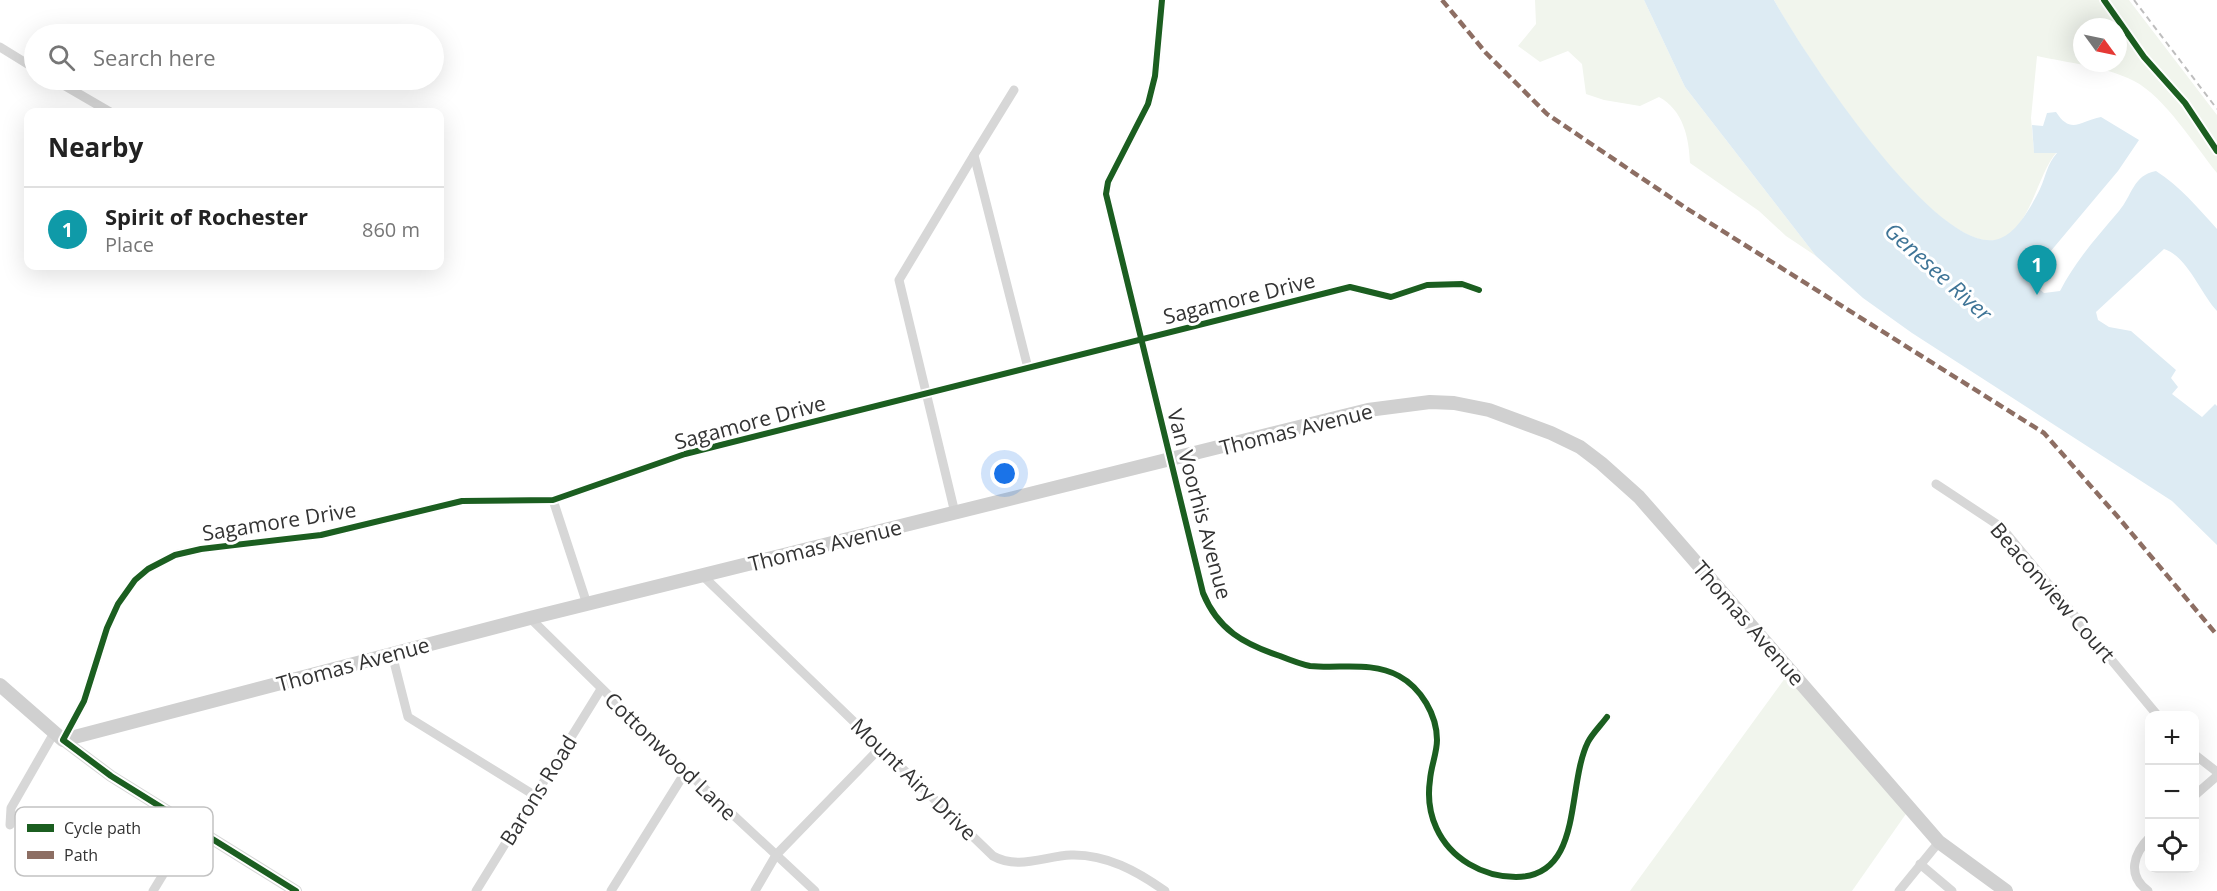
<!DOCTYPE html>
<meta charset="utf-8">
<style>
body{margin:0;font-family:"Open Sans",sans-serif;background:#f2f2f2;color:#222}
.controls{position:absolute;right:18px;bottom:18px;display:grid;overflow:hidden;border-radius:12px;box-shadow:0 6px 24px #0002}
.controls button{width:54px;height:54px;display:grid;place-items:center;padding:0;border:0;border-bottom:2px solid #e0e0e0;background:#fff;color:#222;font:30px sans-serif}
.compass{position:absolute;left:2073px;top:18px;width:54px;height:54px;border-radius:50%;background:#fff;box-shadow:0 6px 24px #0002;rotate:123deg}
.you{position:absolute;left:1005px;top:474px;width:21px;height:21px;margin:-15px;border:4px solid #fff;border-radius:50%;background:#1a73e8;box-shadow:0 0 0 9px #1a73e833}
.badge{display:grid;place-items:center;width:39px;height:39px;border-radius:50%;background:#7a7a7a;color:#fff;font-size:20px;font-weight:700}
.pin{position:absolute;translate:-50% -50px;filter:drop-shadow(0 2px 3px #0008)}
.pin::after{content:'';position:absolute;top:32px;width:21px;height:18px;background:inherit;clip-path:polygon(0 0,100% 0,50% 100%)}
.list{margin:0;padding:0;list-style:none}
h2{display:flex;justify-content:space-between;align-items:center;height:78px;margin:0;padding:0 24px;font-size:26px}
h2 small{font-size:20px;font-weight:400;color:#767676}
.list li{display:grid;grid-template-columns:39px 1fr auto;gap:18px;align-items:center;box-sizing:border-box;height:84px;padding:0 24px;border-top:2px solid #e0e0e0}
.list b{display:block;font-size:22px;white-space:nowrap}
.list p{margin:0;font-size:20px;white-space:nowrap;color:#767676}
.list em{font-size:20px;font-style:normal;color:#767676}
.icon{flex:none;width:33px;height:33px;fill:none;stroke:currentColor;stroke-width:2;stroke-linecap:round;stroke-linejoin:round}
.map{position:relative;flex:none;width:2217px;height:891px;overflow:hidden}
.search{position:absolute;background:#fff;box-shadow:0 6px 24px #0002;left:24px;top:24px;width:420px;height:66px;display:flex;align-items:center;gap:15px;box-sizing:border-box;padding:0 21px;border-radius:33px;color:#767676;font-size:22px}
.panel{position:absolute;background:#fff;box-shadow:0 6px 24px #0002;left:24px;top:108px;width:420px;height:162px;border-radius:12px}
.map>svg:first-child{display:block}
</style>
<div class="map">
<svg width="2217" height="891" viewBox="0 0 2217 891">
<rect width="100%" height="100%" fill="#fff"/>
<g fill="#f1f5ed" fill-rule="evenodd">
<path d="M1535,0H1644L1685,87L1816,256L1786,236L1759,211L1690,163C1689,137 1683,110 1659,97L1640,106L1604,100L1586,94L1582,64L1568,51L1540,62L1518,46L1536,24Z"/>
<path d="M1774,0H2129L2217,115V173C2195,146 2165,97 2134,81C2105,66 2068,63 2037,56L2031,118L2034,152H2057C2037,173 2030,233 1997,240C1934,254 1801,50 1774,0ZM2082,27H2118V63H2082Z"/>
<path d="M1788,674L1908,811L1852,891H1630Z"/>
</g>
<path fill="#ddebf3" d="M1644,0H1774C1799,46 1941,265 2001,238C2018,231 2032,205 2040,189C2046,176 2047,164 2057,153H2034L2032,125L2043,126L2047,113L2056,112C2071,135 2080,121 2101,117L2139,140L2118,171L2045,258L2024,276L2044,293L2060,291C2076,260 2097,237 2119,211C2132,196 2133,175 2156,171C2180,186 2198,208 2217,229V311C2201,294 2187,256 2164,249L2096,312L2098,320L2109,327L2131,331L2176,370L2171,378L2178,387L2172,394L2202,417L2215,404L2217,406V545L2172,501L1912,333L1863,298L1816,256L1685,87Z"/>
<g fill="none" stroke-linecap="round" stroke-linejoin="round">
<g stroke="#d7d7d7" stroke-width="9">
<path d="M1162,0L1155,76L1148,104L1108,182L1106,194L1203,593C1218,630 1244,644 1280,656C1290,660 1300,664 1310,666C1340,669 1372,661 1399,676C1421,688 1437,715 1437,740C1437,753 1431,766 1430,780C1425,814 1439,846 1469,864C1484,873 1499,877 1516,877C1584,877 1566,786 1588,742C1592,734 1601,725 1607,717"/>
<path d="M0,47L34,68"/>
<path d="M55,80L110,112"/>
<path d="M1014,90L974,155L1028,368"/>
<path d="M1936,484L2001,527L2158,716"/>
<path d="M553,500L587,604"/>
<path d="M955,513L899,280L974,155"/>
<path d="M703,576L993,856C1018,870 1045,856 1071,855C1106,854 1137,871 1165,891"/>
<path d="M530,618L686,771L815,891"/>
<path d="M392,654L408,717L534,795"/>
<path d="M63,740L84,701L107,628L118,604L135,580L148,569L175,555L201,549L321,535L462,501L553,500L685,454L1350,287L1391,297L1427,285L1462,284L1479,290"/>
<path d="M2194,754L2217,772"/>
<path d="M2194,796L2217,776"/>
<path d="M10,825L11,808L54,733"/>
<path d="M1920,864L1952,891"/>
<path d="M153,891L192,827"/>
<path d="M476,891L601,689"/>
<path d="M611,891L686,771"/>
<path d="M755,891L776,855L881,747"/>
<path d="M1899,891L1939,842"/>
<path d="M2148,891C2126,875 2134,853 2150,837"/>
</g>
<path stroke="#d7d7d7" stroke-width="12" d="M63,740L111,776L296,891"/>
<path stroke="#d0d0d0" stroke-width="14" d="M0,685L63,740L530,618L1368,410L1430,402L1454,403L1489,410L1551,433L1580,447L1601,463L1639,497L1667,529L1939,842L2006,891"/>
<path stroke="#bebebe" stroke-width="2" stroke-dasharray="6 4.5" stroke-linecap="butt" d="M2134,0L2217,109"/>
<path stroke="#8d6e63" stroke-width="4.5" stroke-dasharray="9 4.5" stroke-linecap="butt" d="M1442,0L1486,53L1547,114L1686,208L2044,433L2118,517L2217,635"/>
<defs>
<g id="cycleway">
<path d="M1162,0L1155,76L1148,104L1108,182L1106,194L1203,593C1218,630 1244,644 1280,656C1290,660 1300,664 1310,666C1340,669 1372,661 1399,676C1421,688 1437,715 1437,740C1437,753 1431,766 1430,780C1425,814 1439,846 1469,864C1484,873 1499,877 1516,877C1584,877 1566,786 1588,742C1592,734 1601,725 1607,717"/>
<path d="M2104,0L2144,57L2185,103L2217,151"/>
<path d="M296,891L111,776L63,740L84,701L107,628L118,604L135,580L148,569L175,555L201,549L321,535L462,501L553,500L685,454L1350,287L1391,297L1427,285L1462,284L1479,290"/>
</g>
</defs>
<use href="#cycleway" stroke="#fff" stroke-width="10"/>
<use href="#cycleway" stroke="#1b5e20" stroke-width="6"/>
</g>
<g text-anchor="middle" dominant-baseline="central" stroke-width="6" stroke-linejoin="round" paint-order="stroke">
<g font-size="21" fill="#333" stroke="#fff">
<text transform="translate(1239 298) rotate(-14)">Sagamore Drive</text>
<text transform="translate(750 422) rotate(-15)">Sagamore Drive</text>
<text transform="translate(1296 429) rotate(-14)">Thomas Avenue</text>
<text transform="translate(1200 504) rotate(75)">Van Voorhis Avenue</text>
<text transform="translate(279 521) rotate(-9)">Sagamore Drive</text>
<text transform="translate(825 545) rotate(-14)">Thomas Avenue</text>
<text transform="translate(2053 592) rotate(49)">Beaconview Court</text>
<text transform="translate(1749 623) rotate(49)">Thomas Avenue</text>
<text transform="translate(353 664) rotate(-15)">Thomas Avenue</text>
<text transform="translate(671 756) rotate(44)">Cottonwood Lane</text>
<text transform="translate(914 779) rotate(44)">Mount Airy Drive</text>
<text transform="translate(538 790) rotate(-58)">Barons Road</text>
</g>
<g font-size="22" font-style="italic" fill="#3f7597" stroke="#fff">
<text transform="translate(1939 271) rotate(42)">Genesee River</text>
</g>
</g>
<rect x="15" y="807" width="198" height="69" rx="9" fill="#fff" stroke="#c2c2c2" stroke-width="1.5"/>
<rect x="27" y="824" width="27" height="8" fill="#1b5e20"/>
<rect x="27" y="851" width="27" height="8" fill="#8d6e63"/>
<g font-size="16" fill="#333">
<text x="64" y="834">Cycle path</text>
<text x="64" y="861">Path</text>
</g>
</svg>
<div class="controls">
<button>+</button>
<button>−</button>
<button><svg class="icon" aria-label="locate" viewBox="0 0 24 24"><circle cx="12" cy="12" r="6"/><path d="M12 2v4M12 18v4M2 12h4M18 12h4"/></svg></button>
</div>
<svg class="compass" viewBox="-18 -18 36 36"><path d="M0-13l5 13h-10z" fill="#e53935"/><path d="M0 13l5-13h-10z" fill="#767676"/></svg>
<div class="you"></div>
<div class="pin badge" style="left:2037px;top:295px;background:#0f9aa8">1</div>
<div class="search"><svg class="icon" aria-label="search" viewBox="0 0 24 24"><circle cx="10" cy="10" r="6"/><path d="M15 15l6 6"/></svg>Search here</div>
<section class="panel">
<h2>Nearby<small></small></h2>
<ul class="list">
<li><span class="badge" style="background:#0f9aa8">1</span><div><b>Spirit of Rochester</b><p>Place</p></div><em>860 m</em></li>
</ul>
</section>
</div>
